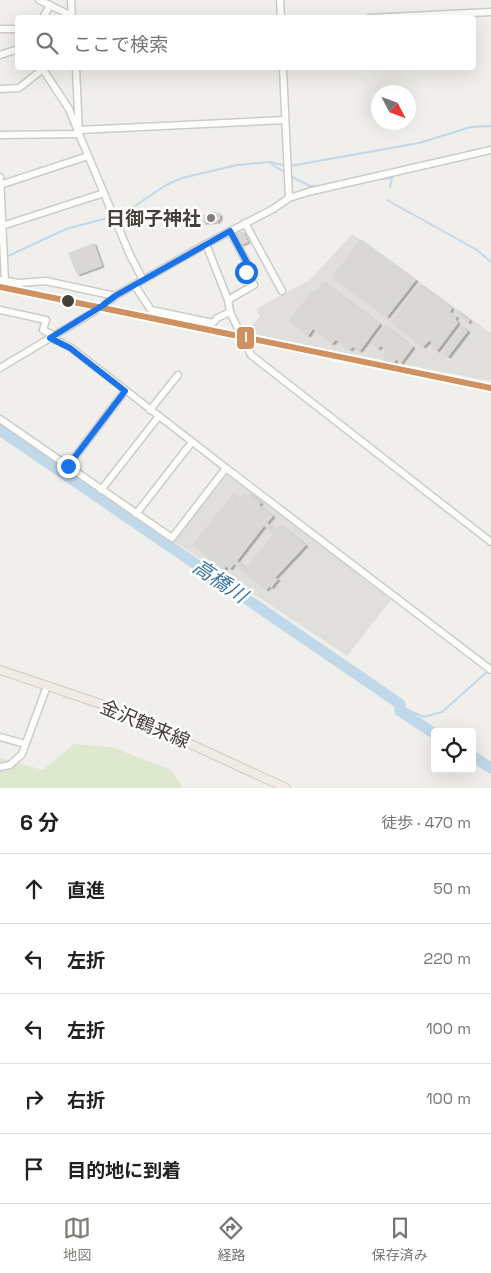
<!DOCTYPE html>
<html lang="ja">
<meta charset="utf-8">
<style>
body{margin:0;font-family:"Space Grotesk","Noto Sans JP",sans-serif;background:#f2f2f2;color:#222}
.controls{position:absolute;right:15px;bottom:15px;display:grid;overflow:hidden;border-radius:5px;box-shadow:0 5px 20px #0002}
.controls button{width:45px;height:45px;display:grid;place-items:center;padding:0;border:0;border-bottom:1px solid #e0e0e0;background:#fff;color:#222;font:25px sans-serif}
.compass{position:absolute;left:371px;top:85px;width:45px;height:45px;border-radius:50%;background:#fff;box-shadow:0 5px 20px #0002;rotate:131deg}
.stop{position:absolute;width:15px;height:15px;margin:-11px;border:4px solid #1a73e8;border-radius:50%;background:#fff}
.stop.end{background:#1a73e8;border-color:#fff;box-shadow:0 1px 5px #0008}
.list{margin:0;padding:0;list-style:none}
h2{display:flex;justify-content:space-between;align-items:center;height:65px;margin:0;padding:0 20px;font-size:21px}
h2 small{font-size:16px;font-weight:400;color:#767676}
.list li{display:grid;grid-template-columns:32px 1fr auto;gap:15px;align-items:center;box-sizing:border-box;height:70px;padding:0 20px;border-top:1px solid #e0e0e0}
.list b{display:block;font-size:19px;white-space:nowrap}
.list em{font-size:16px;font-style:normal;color:#767676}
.icon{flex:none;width:28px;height:28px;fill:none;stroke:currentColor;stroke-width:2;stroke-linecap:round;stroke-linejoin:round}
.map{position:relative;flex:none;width:491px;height:788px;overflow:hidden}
.search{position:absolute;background:#fff;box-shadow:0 5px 20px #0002;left:15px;right:15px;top:15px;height:55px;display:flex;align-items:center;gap:12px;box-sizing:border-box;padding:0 18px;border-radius:5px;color:#767676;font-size:19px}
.sheet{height:415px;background:#fff}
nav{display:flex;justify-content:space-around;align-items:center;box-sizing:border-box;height:70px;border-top:1px solid #e0e0e0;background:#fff;font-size:14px;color:#767676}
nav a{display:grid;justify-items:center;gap:2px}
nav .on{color:#817d77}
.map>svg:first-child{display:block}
</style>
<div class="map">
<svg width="491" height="788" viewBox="0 0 491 788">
<defs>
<filter id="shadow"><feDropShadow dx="2.5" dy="1.5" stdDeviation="0" flood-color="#0004"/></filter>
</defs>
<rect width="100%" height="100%" fill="#f0efeb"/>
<g fill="#e1dfdb">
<path d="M352,234L491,333V378L489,381L248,334V329L260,317L256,309L311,279Z"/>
<path d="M229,474L391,600L347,656L172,540L224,475Z"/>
</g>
<path fill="#dde8ce" d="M74,744L111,747L171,770L183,788H0V758L43,770Z"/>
<g fill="#e1e0dc">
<path d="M475,323L491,334V378L489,380L448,371L455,364L448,358L471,326H472Z"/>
<path d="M321,551L384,599L345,651L282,604Z"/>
</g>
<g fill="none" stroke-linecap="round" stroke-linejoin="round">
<g stroke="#c0d9ea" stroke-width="2">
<path d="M271,164L286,173"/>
<path d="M290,166L419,143L471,127L491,126"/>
<path d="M290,176L310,186H315"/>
<path d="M381,179L392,178L390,187"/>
<path d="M387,200L477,250L491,262"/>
<path d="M115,215L132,208L166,185L182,178L237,165L270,162L286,166"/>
<path d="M6,257L66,229L111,217"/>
<path d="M400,704L408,710L424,717L442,712L489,670"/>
</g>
<g stroke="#c0d9ea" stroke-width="11">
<path d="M0,430L400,704V711L435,734"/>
<path d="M472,756L491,768"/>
</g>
</g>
<g fill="#d9d8d4" fill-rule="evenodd" filter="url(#shadow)">
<path d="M213,212H218V214H220V220H218V222L203,223L202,215L213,214Z"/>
<path d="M242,231L248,242L241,245L236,234Z"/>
<path d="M360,239L416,280L387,317L332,277Z"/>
<path d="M94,243L102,266L77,275L68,253Z"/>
<path d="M323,282L380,324L360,351L353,347L350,350L336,340L332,344L313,329L308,336L289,321L312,290L315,293Z"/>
<path d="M419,284L452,308L450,312L457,317L455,319L458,323L437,351L431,346L433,343L429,341L423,347L391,322Z"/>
<path d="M457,310L470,320L468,323L456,313Z"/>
<path d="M385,326L413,347L401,363L396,359L394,364L384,361L385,350L381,346L378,349L372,343Z"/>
<path d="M462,326L468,331L448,357L442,353Z"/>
<path d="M250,493L261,503L259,505L273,516L267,523L276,529L280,525L306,545L275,578L278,579L271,588L270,586L266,590L234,564L230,569L226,566L224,570L192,545L233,494L239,499L243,494L247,497ZM264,526L274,533L246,568L237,561Z"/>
</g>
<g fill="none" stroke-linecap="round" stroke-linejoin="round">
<defs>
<g id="minor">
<path d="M39,0L72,16"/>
<path d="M71,0L72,18"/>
<path d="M280,0L281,18"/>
<path d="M43,18L50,5"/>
<path d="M369,18L491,12"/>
<path d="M0,29H18"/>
<path d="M0,55L18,49"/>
<path d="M76,68L79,134L130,255L143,280"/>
<path d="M283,68L289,198"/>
<path d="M0,89L19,88L43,69"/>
<path d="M79,130L285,120"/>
<path d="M0,135L79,134L69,109L42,68"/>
<path d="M0,177L5,281"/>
<path d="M0,185L88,156"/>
<path d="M245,223L282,291"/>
<path d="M2,226L104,193"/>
<path d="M206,244L228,300L254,285L246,272L251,270L230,231"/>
<path d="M0,280L19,283L46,281L115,296"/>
<path d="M135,286L151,310L213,323L217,318L230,312L228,300"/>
<path d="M0,310L46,320L43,330L55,336"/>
<path d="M230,312L251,355L491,542"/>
<path d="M51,338L70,347L226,468"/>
<path d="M0,368L102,307L115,296L206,244L273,209L289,198L308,192L491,150"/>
<path d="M150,410L178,375"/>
<path d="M0,419L172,538L226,468L491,670"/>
<path d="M68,466L125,391"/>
<path d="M101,490L159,416"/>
<path d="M136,514L192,442"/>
<path d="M0,737L25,744"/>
<path d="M0,767L10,765L22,754L47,686"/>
</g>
<path id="major" d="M0,670L110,707L286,788"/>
</defs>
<use href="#minor" stroke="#ceccc9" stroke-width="9"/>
<use href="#major" stroke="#d0cabb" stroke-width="10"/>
<use href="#minor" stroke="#fdfdfc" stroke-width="6"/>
<use href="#major" stroke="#f0ece5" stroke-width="8"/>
<defs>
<path id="rail-1" d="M0,287L491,388"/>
</defs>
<use href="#rail-1" stroke="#fff" stroke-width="10"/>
<use href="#rail-1" stroke="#d09160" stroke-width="6"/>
</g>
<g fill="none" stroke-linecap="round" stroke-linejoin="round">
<path stroke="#1a73e8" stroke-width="6" d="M68,466L125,391L70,348L50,338L102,306L115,296L230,231L251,270L246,272"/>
</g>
<circle fill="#817d77" stroke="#fff" stroke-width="2" cx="211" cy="218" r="5"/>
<circle fill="#454038" stroke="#fff" stroke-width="2" cx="68" cy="301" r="7"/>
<g text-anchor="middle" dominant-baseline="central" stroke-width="5" stroke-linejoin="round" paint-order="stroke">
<g font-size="19" font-weight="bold" fill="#454038" stroke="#fff" text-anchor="end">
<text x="201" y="218">日御子神社</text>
</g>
<g font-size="19" fill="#454038" stroke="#fff">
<text transform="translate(145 724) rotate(23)">金沢鶴来線</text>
</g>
<g font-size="20" font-style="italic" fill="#3c78a6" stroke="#fff">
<text transform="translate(220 581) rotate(34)">高橋川</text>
</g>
</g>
<rect stroke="#fff" stroke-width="2" x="236" y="326" width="19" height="24" rx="5" fill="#d09160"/>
<g font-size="14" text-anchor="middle" font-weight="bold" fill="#fff">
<text x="246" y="342">I</text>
</g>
</svg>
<div class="controls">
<button><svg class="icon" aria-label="locate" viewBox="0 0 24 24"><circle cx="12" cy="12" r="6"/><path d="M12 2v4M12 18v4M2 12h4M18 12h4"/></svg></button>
</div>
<svg class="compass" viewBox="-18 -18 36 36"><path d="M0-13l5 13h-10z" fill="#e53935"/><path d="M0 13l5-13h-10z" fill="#767676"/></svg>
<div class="stop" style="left:246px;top:272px"></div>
<div class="stop end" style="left:68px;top:466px"></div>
<div class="search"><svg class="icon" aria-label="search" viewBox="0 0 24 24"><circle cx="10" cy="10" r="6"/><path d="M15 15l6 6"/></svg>ここで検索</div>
</div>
<section class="sheet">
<h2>6 分<small>徒歩 · 470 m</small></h2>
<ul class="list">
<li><svg class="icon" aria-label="ahead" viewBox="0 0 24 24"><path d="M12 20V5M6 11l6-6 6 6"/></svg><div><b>直進</b></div><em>50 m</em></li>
<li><svg class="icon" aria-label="left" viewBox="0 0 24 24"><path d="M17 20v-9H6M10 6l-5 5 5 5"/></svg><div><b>左折</b></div><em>220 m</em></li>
<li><svg class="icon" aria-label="left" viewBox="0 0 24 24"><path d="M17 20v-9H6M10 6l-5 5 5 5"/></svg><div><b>左折</b></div><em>100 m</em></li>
<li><svg class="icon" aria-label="right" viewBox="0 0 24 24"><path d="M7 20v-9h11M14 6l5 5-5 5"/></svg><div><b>右折</b></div><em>100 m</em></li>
<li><svg class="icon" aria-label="arrive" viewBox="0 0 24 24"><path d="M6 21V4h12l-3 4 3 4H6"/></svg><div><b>目的地に到着</b></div></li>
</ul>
</section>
<nav>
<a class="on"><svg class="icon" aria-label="map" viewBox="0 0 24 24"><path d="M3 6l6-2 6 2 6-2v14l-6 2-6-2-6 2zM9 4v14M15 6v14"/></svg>地図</a>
<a><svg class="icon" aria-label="directions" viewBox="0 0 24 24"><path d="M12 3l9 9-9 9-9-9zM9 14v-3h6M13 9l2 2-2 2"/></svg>経路</a>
<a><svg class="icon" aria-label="saved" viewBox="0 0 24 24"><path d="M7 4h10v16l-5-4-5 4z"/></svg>保存済み</a>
</nav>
